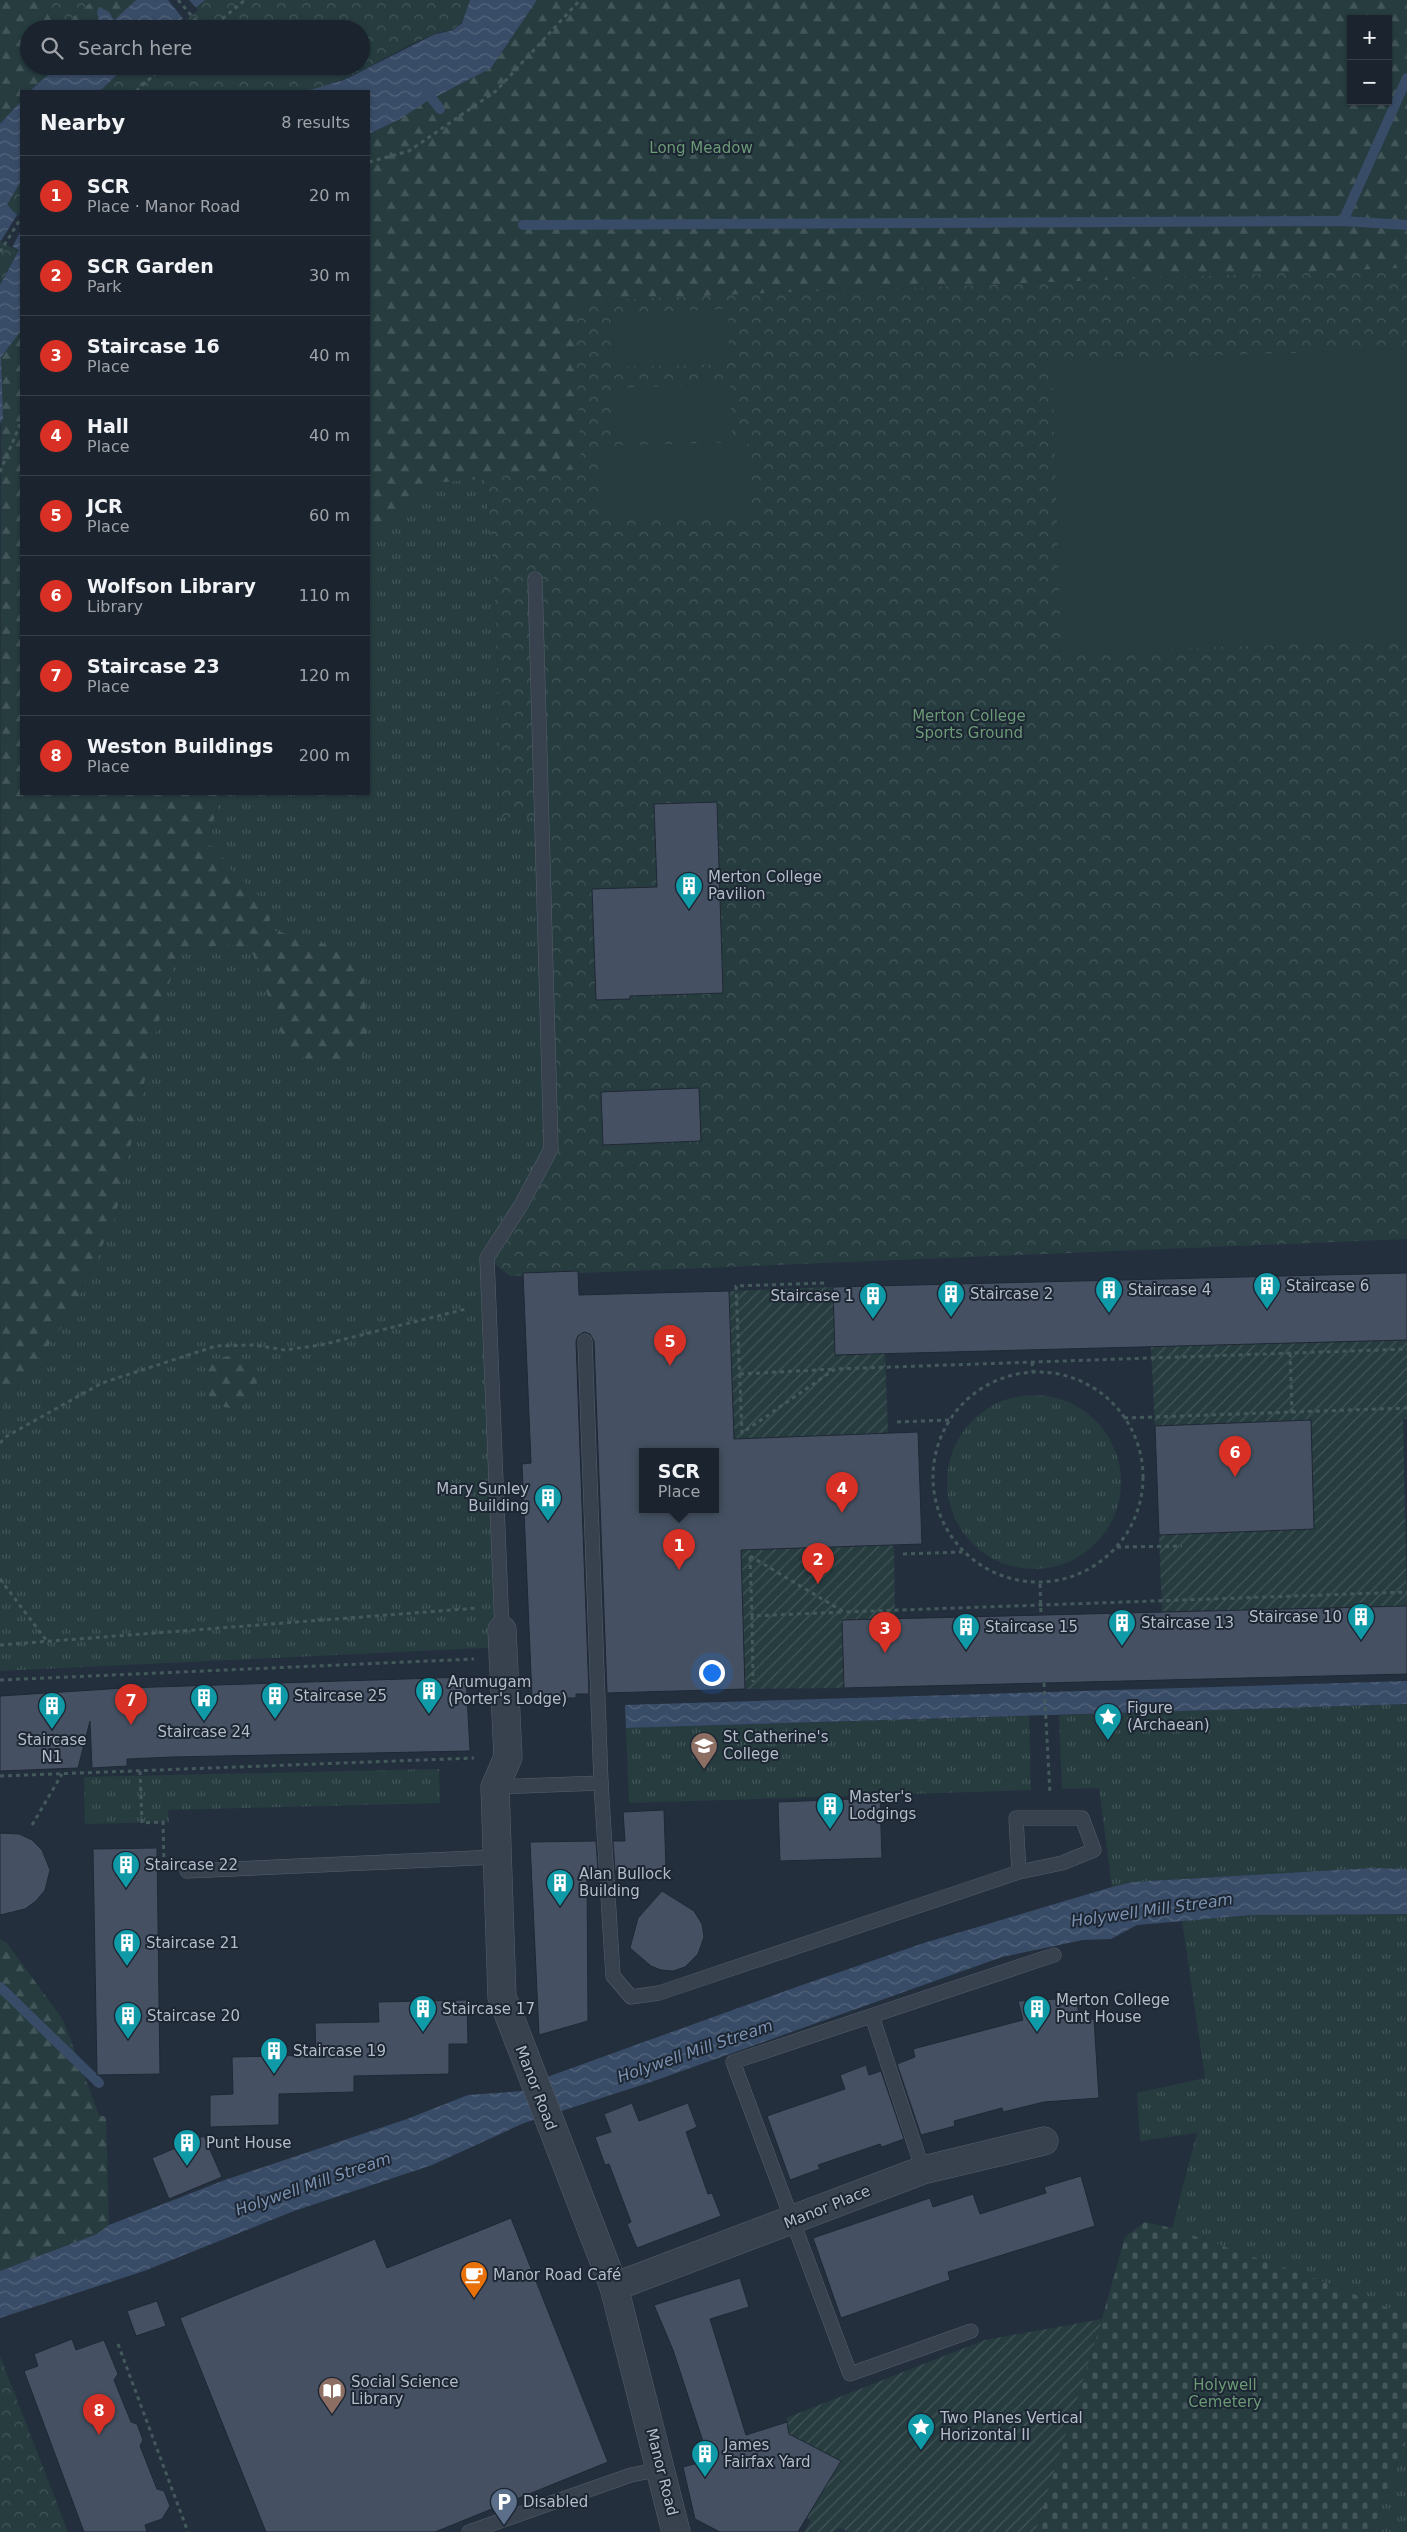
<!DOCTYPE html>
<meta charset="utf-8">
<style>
body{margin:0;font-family:"DejaVu Sans",sans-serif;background:#242b36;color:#f1f3f6}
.controls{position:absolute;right:15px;top:15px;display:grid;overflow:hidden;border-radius:0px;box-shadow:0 1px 4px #0004}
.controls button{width:45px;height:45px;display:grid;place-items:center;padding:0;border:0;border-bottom:1px solid #39404a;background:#1b232e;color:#f1f3f6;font:25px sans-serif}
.you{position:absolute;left:711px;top:1672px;width:18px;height:18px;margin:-12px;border:4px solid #fff;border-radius:50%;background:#1a73e8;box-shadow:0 0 0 8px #1a73e833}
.badge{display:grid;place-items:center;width:32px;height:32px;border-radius:50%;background:#d93025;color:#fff;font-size:16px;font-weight:700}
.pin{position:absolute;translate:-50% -41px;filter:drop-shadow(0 1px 2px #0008)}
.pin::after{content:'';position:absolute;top:26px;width:18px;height:15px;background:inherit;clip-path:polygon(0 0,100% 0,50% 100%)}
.popup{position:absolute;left:639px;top:1448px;width:80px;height:65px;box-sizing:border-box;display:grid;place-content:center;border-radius:0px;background:#1b232e;filter:drop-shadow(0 1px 4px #0005);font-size:16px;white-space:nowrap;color:#a0a4aa}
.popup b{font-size:19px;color:#f1f3f6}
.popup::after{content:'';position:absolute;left:50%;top:100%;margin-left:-10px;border:10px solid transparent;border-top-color:#1b232e}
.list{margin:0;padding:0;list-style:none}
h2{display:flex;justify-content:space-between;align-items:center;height:65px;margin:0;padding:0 20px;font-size:21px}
h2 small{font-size:16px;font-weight:400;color:#a0a4aa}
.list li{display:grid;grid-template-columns:32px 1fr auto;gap:15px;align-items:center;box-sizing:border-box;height:80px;padding:0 20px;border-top:1px solid #39404a}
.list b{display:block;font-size:19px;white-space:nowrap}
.list p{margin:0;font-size:16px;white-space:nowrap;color:#a0a4aa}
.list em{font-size:16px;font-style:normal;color:#a0a4aa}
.icon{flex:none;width:28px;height:28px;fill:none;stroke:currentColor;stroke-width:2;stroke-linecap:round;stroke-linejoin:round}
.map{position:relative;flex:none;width:1407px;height:2532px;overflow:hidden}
.search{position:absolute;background:#1b232e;box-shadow:0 1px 4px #0004;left:20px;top:20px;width:350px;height:55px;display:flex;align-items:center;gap:12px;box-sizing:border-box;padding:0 18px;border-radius:28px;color:#a0a4aa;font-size:19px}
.panel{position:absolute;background:#1b232e;box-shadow:0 1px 4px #0004;left:20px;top:90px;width:350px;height:705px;border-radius:0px}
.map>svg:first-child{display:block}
</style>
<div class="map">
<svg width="1407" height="2532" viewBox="0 0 1407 2532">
<defs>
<pattern id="grass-tufts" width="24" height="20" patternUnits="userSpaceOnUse" patternTransform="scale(1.25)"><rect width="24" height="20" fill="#263c3f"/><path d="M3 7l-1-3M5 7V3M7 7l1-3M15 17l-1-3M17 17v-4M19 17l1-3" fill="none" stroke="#435659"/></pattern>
<pattern id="forest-firs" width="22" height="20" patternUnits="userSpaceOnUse" patternTransform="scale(1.25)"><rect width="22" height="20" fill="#263c3f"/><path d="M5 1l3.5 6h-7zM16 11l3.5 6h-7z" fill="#435659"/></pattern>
<pattern id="cemetery-stones" width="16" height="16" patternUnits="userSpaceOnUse" patternTransform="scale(1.25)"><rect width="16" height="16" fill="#263c3f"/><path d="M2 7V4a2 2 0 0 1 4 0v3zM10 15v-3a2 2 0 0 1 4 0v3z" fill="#435659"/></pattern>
<pattern id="park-crowns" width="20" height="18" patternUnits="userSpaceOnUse" patternTransform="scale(1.25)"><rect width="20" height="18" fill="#263c3f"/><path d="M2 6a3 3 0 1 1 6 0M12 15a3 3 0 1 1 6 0" fill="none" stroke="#435659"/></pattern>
<pattern id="garden-furrows" width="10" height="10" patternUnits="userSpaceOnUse" patternTransform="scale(1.25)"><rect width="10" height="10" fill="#263c3f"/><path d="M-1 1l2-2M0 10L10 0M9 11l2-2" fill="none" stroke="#435659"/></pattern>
<pattern id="water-waves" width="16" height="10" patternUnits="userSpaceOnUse" patternTransform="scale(1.25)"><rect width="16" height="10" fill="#394c67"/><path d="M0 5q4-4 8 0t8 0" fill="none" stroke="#53647b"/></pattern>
</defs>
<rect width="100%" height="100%" fill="#242f3e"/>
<g fill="url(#grass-tufts)">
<path d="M485,477L494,573L501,818L541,817L551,1149L487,1258L503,1647L0,1671V1411L70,1316L115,1218L152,1047L221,794H369V542L433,483Z"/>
<circle cx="1034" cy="1482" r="87"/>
<path d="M1407,1704V1869L1372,1868L1133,1882L1112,1887L1099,1788L1062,1789L1059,1715Z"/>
<path d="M1029,1716L1031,1790L629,1803L626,1728Z"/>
<path d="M439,1769L440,1803L168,1810L169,1822L85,1824L84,1777Z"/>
<path d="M1358,1913L1407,1914V2316L1330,2284L1172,2228L1197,2133L1140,2141L1137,2093L1205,2078L1182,1921L1251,1915Z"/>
<path d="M1407,2434V2532H1372Z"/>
</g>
<g fill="url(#forest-firs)" fill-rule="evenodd">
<path d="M0,0H37L61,27L93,0H136L114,20L97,13L101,29H29V66H58L30,91H21V101L0,124Z"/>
<path d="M537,0H1407V268L575,301L581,470L433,483L369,542V134L400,119L424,103L491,68ZM1351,19H1388V101H1351Z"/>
<path d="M21,331V794H221L207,845L218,847L227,866L271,907L269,929L332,946L364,967L367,1052L344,1063L289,1056L253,954L227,945L198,948H179L152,1047L115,1218L70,1316L0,1411L1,357Z"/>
<circle cx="231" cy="1382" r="26"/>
<path d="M0,1939L7,1943L63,2020L99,2115L106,2117L109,2225L97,2234L0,2271Z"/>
</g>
<path fill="url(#cemetery-stones)" d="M1145,2222L1172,2228L1330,2284L1407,2316V2434L1372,2532H1035L1102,2319L1125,2237Z"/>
<g fill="url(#park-crowns)">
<path d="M37,0H93L61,27Z"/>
<path d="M205,0H470C468,7 465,19 460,24C452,32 442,31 432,35C389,52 353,82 306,91H100L126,66H361V29H171Z"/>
<path d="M21,181V230L12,248L19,250L0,285V240L7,205Z"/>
<path d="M1407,268V1239L510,1276L487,1258L551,1149L541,817L501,818L494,573L485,477L581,469L574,301Z"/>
<path d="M0,2356L68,2532H0Z"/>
</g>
<g fill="url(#garden-furrows)">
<path d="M833,1287L885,1353L888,1433L734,1439L729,1291Z"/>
<path d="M1407,1340V1419H1403L1407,1606L1162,1612L1159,1535L1314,1529L1311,1420L1155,1426L1151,1346Z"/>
<path d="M894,1545L895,1618L843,1620L844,1688L745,1689L741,1550Z"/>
<path d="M1102,2319L1035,2532H849L840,2528L833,2532H804L811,2521L807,2518L841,2461L789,2434L786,2418L985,2340Z"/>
</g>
<g fill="#263c3f">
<path d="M728,309L729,364L613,367L611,313Z"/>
<path d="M1407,349V641L1061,652L1052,361Z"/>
<path d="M730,384L732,439L615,442L614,388Z"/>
<path d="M747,442L749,517L601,521L599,446Z"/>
</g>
<g fill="url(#water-waves)">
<path d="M136,0H205L171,29H101L97,13L99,7L109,12L114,20Z"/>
<path d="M470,0H537L491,68L424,103L400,119L369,134V91H306L344,80L433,35L453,30L462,23Z"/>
<path d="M58,66H126L100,91H30Z"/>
<path d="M21,101V181L7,205L17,215L21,214V331L1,357L3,419L0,423V285L19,250L0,240V124Z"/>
<path d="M1407,1681V1704L626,1728L625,1705Z"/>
<path d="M1372,1868L1407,1869V1914L1251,1915L1137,1925L1111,1939L1083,1940L1002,1957L651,2082L524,2123L432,2165L294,2211L144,2271L0,2318V2271L97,2234L109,2225L225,2180L407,2119L468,2095L523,2091L522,2086L802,1985L924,1943L1112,1887L1133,1882Z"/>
</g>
<g fill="#242f3e">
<path d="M168,0H189L198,10L185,21Z"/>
<path d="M21,214V230L12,248L1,241L17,215Z"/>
</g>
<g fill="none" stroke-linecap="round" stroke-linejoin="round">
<g stroke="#394c67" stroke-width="10">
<path d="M424,88L440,109"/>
<path d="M1343,221L1407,78"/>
<path d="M523,225L1343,221L1407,225"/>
<path d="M0,1987L99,2083"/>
</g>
</g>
<g fill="#455162" stroke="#1f2835" fill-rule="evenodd">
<path d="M717,802L723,993L630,996V999L596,1000L592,889L657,887L654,804Z"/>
<path d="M699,1088L701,1141L603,1145L601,1092Z"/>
<path d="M578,1271L579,1295L729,1291L734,1439L918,1432L922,1544L741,1550L745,1689L607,1693L594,1341L590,1334L584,1332L578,1336L576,1341L589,1694H576V1698H532L522,1464L531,1463L523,1273ZM643,1451H715V1509H643Z"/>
<path d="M1407,1273V1340L835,1355L833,1287Z"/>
<path d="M1311,1420L1314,1529L1159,1535L1155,1426Z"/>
<path d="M1407,1606V1674L844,1688L842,1620Z"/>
<path d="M466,1677L470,1751L172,1757L127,1759V1766L92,1768L90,1721L78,1768L0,1771V1696L124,1688Z"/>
<path d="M880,1798L882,1858L780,1861L778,1802Z"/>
<path d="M664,1810L666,1869L615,1871L613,1841H625L623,1812Z"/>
<path d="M0,1833L19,1834L32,1840L42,1850L50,1870L45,1890L36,1901L25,1909L0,1915Z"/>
<path d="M596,1841L598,1871L587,1872L588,2021L539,2035L530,1842Z"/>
<path d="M157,1848L160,2074L97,2075L93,1849Z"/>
<path d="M662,1891L694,1911L702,1924L704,1937L698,1954L685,1967L673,1971L661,1970L651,1966L630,1948L638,1918Z"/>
<path d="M1077,1998L1079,2020L1094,2019L1099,2098L1044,2102L1003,2112L1002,2108L954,2121L955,2126L921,2135L897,2064L915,2057L913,2049L1023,2020L1018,2001Z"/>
<path d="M467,2000L468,2044H449V2074L354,2076V2092L279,2094V2125L210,2127V2095L233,2094L232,2057L316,2055L315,2023L379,2022L378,2002Z"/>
<path d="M866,2065L869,2075L881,2071L904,2139L882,2147L880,2144L818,2165L820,2169L790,2180L767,2116L845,2089L840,2075Z"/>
<path d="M632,2103L639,2121L688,2103L697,2127L686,2132L708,2194L712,2193L721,2216L637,2248L627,2224L631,2222L609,2164L605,2165L595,2137L611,2132L604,2114Z"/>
<path d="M204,2136L222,2177L169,2199L152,2158Z"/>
<path d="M1081,2176L1095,2226L948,2272L950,2280L841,2318L813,2238L930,2198L933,2207L973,2194L980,2214L1046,2193L1044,2187Z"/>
<path d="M511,2218L608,2462L435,2532H266L180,2318L375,2239L387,2268Z"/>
<path d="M740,2278L749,2307L710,2319L746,2435L787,2422L789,2434L841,2461L798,2532H720L695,2519L683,2467L709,2460L673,2350L654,2305Z"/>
<path d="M157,2301L166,2326L136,2336L127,2311Z"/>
<path d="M72,2339L76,2350L104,2340L118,2374L114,2380L131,2422L137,2424L143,2440L140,2446L157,2489L164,2491L170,2506L162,2519L145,2525L147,2532H84L24,2371L38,2366L34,2354Z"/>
</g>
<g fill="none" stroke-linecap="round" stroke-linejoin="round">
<defs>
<g id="service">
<path d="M585,1341L601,1783"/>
<path d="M502,1630L487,1258L521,1205L551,1149L535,579"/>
<path d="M495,1787L601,1783L613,1976L631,1997L659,1993L1019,1872L1062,1863L1094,1850L1082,1818H1016L1019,1872"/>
<path d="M187,1871L497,1857"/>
<path d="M872,2016L923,2170"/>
<path d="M971,2331L850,2374L733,2062L1054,1955"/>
<path d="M469,2532L631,2475L661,2469"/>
</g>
<g id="minor">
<path d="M502,1630L508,1757L495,1787L502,1997L614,2287L676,2532"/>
<path d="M614,2287L923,2170L1044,2141"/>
</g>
</defs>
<use href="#service" stroke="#565f6c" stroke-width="15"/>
<use href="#minor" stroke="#565f6c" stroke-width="29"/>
<g stroke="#44595c" stroke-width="3" stroke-dasharray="4 4" stroke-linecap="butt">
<path d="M178,0L203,29"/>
<path d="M210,29L245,0"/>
<path d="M136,91L164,66"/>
<path d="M369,162L409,151L496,91L580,0"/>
<path d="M0,252L21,218"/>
<path d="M0,472L19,427L21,416"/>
<path d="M824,1283L736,1286L742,1433L835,1369L1407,1349"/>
<path d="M1290,1353L1292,1413"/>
<path d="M1032,1362L1033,1372"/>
<circle cx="1038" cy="1477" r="105"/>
<path d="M740,1374L835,1369"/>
<path d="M1124,1418L1407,1408"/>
<path d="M897,1422L949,1420"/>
<path d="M0,1443L7,1436L102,1383L216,1346L254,1345L285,1350L321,1345L466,1309"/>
<path d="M1117,1547L1182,1546"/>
<path d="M903,1554L962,1552"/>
<path d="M750,1556L844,1612L1407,1592"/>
<path d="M750,1557L752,1616L844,1612"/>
<path d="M0,1579L46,1640"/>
<path d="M1040,1584L1041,1615"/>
<path d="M752,1616L753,1682"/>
<path d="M0,1645L478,1608"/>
<path d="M0,1680L474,1659"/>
<path d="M1044,1683L1050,1794"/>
<path d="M140,1771L142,1823L163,1822L164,1863"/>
<path d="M0,1776L474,1758"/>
<path d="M32,1825L62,1774"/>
<path d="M118,2344L188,2532"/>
</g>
<use href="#service" stroke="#38414e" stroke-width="14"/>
<use href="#minor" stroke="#38414e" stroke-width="28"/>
</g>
<defs>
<symbol id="building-pin" viewBox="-11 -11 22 30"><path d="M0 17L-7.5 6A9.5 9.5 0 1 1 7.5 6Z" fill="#0f9aa8" stroke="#1d2633"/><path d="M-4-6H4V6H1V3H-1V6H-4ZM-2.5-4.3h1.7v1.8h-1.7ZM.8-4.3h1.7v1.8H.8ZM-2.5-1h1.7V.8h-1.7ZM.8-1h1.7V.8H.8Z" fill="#fff"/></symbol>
<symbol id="sight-pin" viewBox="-11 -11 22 30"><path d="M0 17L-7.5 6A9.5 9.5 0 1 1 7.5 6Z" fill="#0f9aa8" stroke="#1d2633"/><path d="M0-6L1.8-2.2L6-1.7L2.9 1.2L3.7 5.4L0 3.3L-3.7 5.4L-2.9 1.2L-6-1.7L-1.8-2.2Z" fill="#fff"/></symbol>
<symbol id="university-pin" viewBox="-11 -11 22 30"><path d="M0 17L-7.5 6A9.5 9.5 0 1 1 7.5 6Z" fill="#8d6e63" stroke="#1d2633"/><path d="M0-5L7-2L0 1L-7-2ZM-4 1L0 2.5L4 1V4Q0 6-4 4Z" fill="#fff"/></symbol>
<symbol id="cafe-pin" viewBox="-11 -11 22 30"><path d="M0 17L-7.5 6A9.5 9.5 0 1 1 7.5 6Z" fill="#e8710a" stroke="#1d2633"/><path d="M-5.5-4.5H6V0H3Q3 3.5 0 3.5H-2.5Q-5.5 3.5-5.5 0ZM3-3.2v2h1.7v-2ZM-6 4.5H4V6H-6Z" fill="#fff"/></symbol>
<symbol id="library-pin" viewBox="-11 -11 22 30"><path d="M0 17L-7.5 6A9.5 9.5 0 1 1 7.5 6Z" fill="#8d6e63" stroke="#1d2633"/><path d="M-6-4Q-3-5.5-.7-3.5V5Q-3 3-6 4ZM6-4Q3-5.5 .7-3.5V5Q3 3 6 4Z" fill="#fff"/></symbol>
<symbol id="parking-pin" viewBox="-11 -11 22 30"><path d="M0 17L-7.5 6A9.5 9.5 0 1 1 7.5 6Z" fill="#5c6f8a" stroke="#1d2633"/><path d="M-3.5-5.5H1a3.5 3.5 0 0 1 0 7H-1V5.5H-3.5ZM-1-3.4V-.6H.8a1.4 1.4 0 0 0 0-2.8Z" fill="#fff"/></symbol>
</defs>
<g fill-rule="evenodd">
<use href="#building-pin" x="673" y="870" width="32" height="43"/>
<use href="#building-pin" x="1251" y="1270" width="32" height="43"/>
<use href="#building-pin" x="1093" y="1274" width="32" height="43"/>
<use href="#building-pin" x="935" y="1278" width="32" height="43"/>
<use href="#building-pin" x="857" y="1280" width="32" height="43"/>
<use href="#building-pin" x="532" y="1482" width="32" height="43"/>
<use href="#building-pin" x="1345" y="1601" width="32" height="43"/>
<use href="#building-pin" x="1106" y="1607" width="32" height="43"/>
<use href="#building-pin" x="950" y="1611" width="32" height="43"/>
<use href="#building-pin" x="413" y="1675" width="32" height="43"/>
<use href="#building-pin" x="259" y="1680" width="32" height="43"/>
<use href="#building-pin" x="188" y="1682" width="32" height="43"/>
<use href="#building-pin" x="36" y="1690" width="32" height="43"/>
<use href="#sight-pin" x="1092" y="1701" width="32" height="43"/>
<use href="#university-pin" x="688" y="1730" width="32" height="43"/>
<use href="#building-pin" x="814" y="1790" width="32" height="43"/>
<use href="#building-pin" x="110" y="1849" width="32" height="43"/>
<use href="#building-pin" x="544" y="1867" width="32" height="43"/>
<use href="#building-pin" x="111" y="1927" width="32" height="43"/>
<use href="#building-pin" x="407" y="1993" width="32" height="43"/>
<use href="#building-pin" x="1021" y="1993" width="32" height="43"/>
<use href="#building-pin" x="112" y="2000" width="32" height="43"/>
<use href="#building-pin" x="258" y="2035" width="32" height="43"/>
<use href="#building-pin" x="171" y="2127" width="32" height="43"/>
<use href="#cafe-pin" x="458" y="2259" width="32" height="43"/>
<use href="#library-pin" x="316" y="2375" width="32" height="43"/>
<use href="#sight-pin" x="905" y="2411" width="32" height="43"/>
<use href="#building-pin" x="689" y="2438" width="32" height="43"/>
<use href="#parking-pin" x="488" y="2486" width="32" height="43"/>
</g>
<g text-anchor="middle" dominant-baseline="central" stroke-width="4" stroke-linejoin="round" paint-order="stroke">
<g font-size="15" fill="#6b9a76" stroke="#1d2633">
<text x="701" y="148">Long Meadow</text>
<text x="969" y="716">Merton College<tspan x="969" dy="17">Sports Ground</tspan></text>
<text x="1225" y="2385">Holywell<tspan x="1225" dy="17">Cemetery</tspan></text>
</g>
<g font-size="15" fill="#b4bcc9" stroke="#1d2633" text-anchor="start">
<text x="708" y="877">Merton College<tspan x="708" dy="17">Pavilion</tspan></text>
<text x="1286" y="1286">Staircase 6</text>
<text x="1128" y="1290">Staircase 4</text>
<text x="970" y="1294">Staircase 2</text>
<text x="854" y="1296" text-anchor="end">Staircase 1</text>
<text x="529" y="1489" text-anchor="end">Mary Sunley<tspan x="529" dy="17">Building</tspan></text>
<text x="1342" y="1617" text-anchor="end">Staircase 10</text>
<text x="1141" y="1623">Staircase 13</text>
<text x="985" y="1627">Staircase 15</text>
<text x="448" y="1682">Arumugam<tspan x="448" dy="17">(Porter's Lodge)</tspan></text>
<text x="294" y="1696">Staircase 25</text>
<text x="1127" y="1708">Figure<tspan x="1127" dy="17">(Archaean)</tspan></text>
<text x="204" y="1732" text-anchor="middle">Staircase 24</text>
<text x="723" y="1737">St Catherine's<tspan x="723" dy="17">College</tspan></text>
<text x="52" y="1740" text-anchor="middle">Staircase<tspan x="52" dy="17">N1</tspan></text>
<text x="849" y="1797">Master's<tspan x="849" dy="17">Lodgings</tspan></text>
<text x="145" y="1865">Staircase 22</text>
<text x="579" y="1874">Alan Bullock<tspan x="579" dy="17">Building</tspan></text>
<text x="146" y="1943">Staircase 21</text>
<text x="1056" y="2000">Merton College<tspan x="1056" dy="17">Punt House</tspan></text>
<text x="442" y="2009">Staircase 17</text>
<text x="147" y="2016">Staircase 20</text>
<text x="293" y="2051">Staircase 19</text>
<text x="206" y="2143">Punt House</text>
<text x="493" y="2275">Manor Road Café</text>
<text x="351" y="2382">Social Science<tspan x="351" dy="17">Library</tspan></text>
<text x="940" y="2418">Two Planes Vertical<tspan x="940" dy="17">Horizontal II</tspan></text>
<text x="724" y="2445">James<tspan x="724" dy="17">Fairfax Yard</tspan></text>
<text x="523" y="2502">Disabled</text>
</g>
<g font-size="15" fill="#b4bcc9" stroke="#1d2633">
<text transform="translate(536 2088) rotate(69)">Manor Road</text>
<text transform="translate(827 2207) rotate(-22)">Manor Place</text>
<text transform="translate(662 2472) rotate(76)">Manor Road</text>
</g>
<g font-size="16" font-style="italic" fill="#7c92b1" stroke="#1d2633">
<text transform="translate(1152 1910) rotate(-8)">Holywell Mill Stream</text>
<text transform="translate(695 2051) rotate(-19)">Holywell Mill Stream</text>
<text transform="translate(313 2184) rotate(-19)">Holywell Mill Stream</text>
</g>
</g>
</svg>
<div class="controls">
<button>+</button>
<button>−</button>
</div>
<div class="you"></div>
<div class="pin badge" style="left:679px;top:1570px">1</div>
<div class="popup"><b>SCR</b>Place</div>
<div class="pin badge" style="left:818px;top:1584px">2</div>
<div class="pin badge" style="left:885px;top:1653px">3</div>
<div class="pin badge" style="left:842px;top:1513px">4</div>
<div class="pin badge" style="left:670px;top:1366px">5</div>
<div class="pin badge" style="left:1235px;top:1477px">6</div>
<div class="pin badge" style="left:131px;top:1725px">7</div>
<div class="pin badge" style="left:99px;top:2435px">8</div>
<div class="search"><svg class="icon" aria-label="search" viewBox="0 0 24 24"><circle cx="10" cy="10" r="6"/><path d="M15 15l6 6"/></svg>Search here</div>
<section class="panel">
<h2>Nearby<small>8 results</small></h2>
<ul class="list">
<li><span class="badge">1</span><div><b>SCR</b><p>Place · Manor Road</p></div><em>20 m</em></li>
<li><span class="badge">2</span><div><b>SCR Garden</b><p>Park</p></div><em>30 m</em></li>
<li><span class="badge">3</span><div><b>Staircase 16</b><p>Place</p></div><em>40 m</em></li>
<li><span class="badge">4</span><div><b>Hall</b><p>Place</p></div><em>40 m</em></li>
<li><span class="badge">5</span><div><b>JCR</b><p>Place</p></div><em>60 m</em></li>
<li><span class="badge">6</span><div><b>Wolfson Library</b><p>Library</p></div><em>110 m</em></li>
<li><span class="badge">7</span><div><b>Staircase 23</b><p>Place</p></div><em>120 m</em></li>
<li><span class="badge">8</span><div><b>Weston Buildings</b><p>Place</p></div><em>200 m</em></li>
</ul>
</section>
</div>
